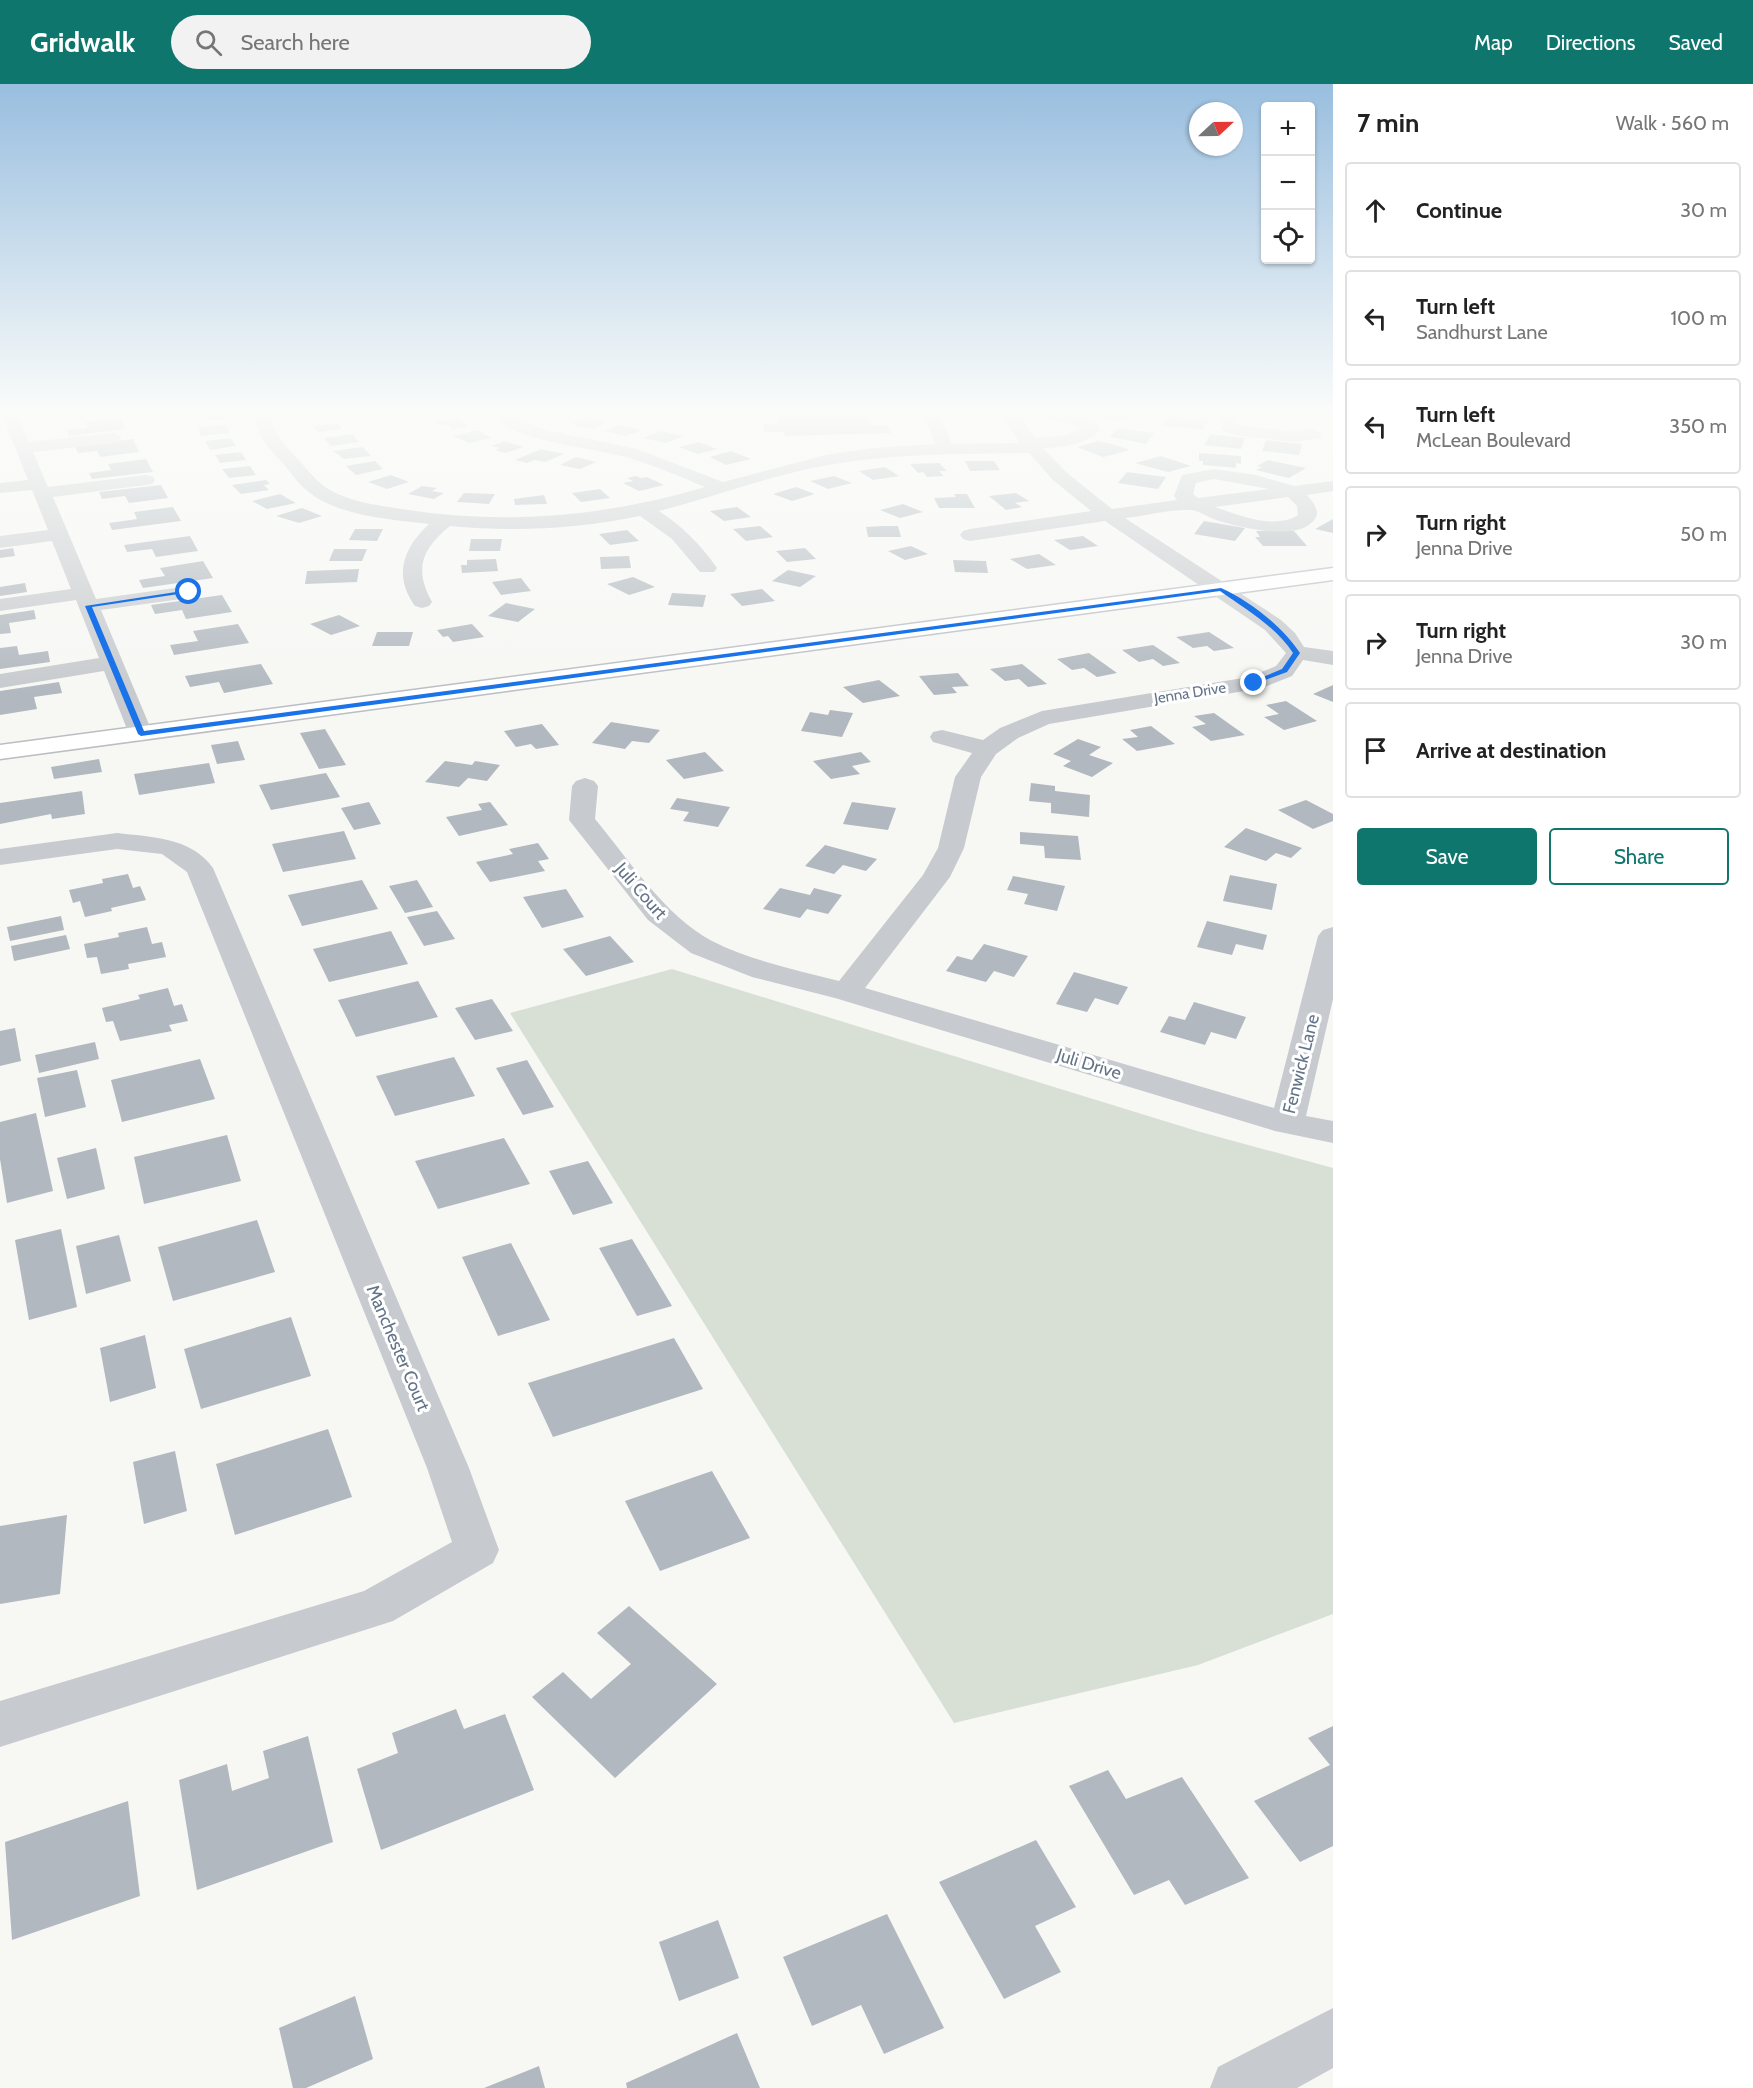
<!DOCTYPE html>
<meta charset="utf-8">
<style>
body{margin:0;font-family:Cabin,sans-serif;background:#f2f2f2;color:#222}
.controls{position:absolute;right:18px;top:18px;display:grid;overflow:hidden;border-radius:6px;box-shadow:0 2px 4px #0004}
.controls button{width:54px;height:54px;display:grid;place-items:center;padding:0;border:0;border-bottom:2px solid #e0e0e0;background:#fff;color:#222;font:30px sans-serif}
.compass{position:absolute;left:1189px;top:18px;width:54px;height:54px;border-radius:50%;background:#fff;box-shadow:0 2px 4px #0004;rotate:68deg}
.stop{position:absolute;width:18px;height:18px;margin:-14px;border:4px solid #1a73e8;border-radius:50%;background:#fff}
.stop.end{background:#1a73e8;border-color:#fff;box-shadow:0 2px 6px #0008}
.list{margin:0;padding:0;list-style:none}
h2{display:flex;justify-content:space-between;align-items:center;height:78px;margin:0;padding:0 24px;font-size:26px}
h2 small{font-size:20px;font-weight:400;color:#767676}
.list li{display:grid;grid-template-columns:39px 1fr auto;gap:18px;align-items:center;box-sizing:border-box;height:96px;margin:0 12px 12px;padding:0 12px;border:2px solid #e0e0e0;border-radius:6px}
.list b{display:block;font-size:22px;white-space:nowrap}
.list p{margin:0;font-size:20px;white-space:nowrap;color:#767676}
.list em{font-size:20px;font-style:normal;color:#767676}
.actions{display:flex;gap:12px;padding:18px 24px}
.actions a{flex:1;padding:14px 0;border:2px solid #0f766e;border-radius:6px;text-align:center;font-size:21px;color:#0f766e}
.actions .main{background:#0f766e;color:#fff}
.icon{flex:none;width:33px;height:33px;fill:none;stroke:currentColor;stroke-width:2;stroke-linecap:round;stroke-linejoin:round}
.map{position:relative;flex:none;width:1333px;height:2004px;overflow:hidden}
header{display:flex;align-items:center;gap:36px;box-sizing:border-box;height:84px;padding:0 30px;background:#0f766e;color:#fff}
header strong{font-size:28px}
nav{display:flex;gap:33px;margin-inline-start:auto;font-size:21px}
.search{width:420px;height:54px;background:#f2f2f2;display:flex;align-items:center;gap:15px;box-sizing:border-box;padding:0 21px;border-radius:33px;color:#767676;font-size:22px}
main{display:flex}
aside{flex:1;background:#fff}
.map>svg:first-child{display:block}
</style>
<header>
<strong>Gridwalk</strong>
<div class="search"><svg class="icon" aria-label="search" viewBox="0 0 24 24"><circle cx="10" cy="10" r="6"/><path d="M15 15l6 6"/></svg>Search here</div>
<nav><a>Map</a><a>Directions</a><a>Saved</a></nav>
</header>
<main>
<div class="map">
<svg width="1333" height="2004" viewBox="0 0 1333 2004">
<rect width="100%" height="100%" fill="#f7f8f4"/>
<path fill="#d8e0d5" d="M672,885L1197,1047L1333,1084V1530L1198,1581L954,1639L510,929Z"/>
<g fill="#b1b8bf">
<path d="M201,329H228L230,335L203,337Z"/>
<path d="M309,329H336L338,332L311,335Z"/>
<path d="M538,329H573V330L551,333Z"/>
<path d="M776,329H865L870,341H888L891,349L785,352L784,348H764L763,340H779Z"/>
<path d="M1094,329H1133L1142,332L1113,338L1089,330Z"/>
<path d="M1167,332L1208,336L1203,346L1163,341Z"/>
<path d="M585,333L607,338L592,345L569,340Z"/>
<path d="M120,334L126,345L69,352L67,346L88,344L85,338Z"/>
<path d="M459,335L468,343L452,345L448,341L440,342L436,338Z"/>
<path d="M337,339L343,345L318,348L312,342Z"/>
<path d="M227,341L230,349L201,352L198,343Z"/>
<path d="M620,341L642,346L626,352L604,347Z"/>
<path d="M1118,344L1154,349L1146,360L1110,353Z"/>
<path d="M478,346L491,354L469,359L453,352Z"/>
<path d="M660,347L683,352L666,359L643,354Z"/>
<path d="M352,350L359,358L331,362L324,354Z"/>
<path d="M1210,350L1245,354L1241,365L1204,361Z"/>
<path d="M231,354L236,362L210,366L205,357Z"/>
<path d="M133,355L139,368L100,373L97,367L78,369L75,362Z"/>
<path d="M1266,356L1302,360L1299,371L1262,367Z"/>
<path d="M504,357L524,363L505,369L495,366L500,364L491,362Z"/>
<path d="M1098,357L1112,360L1130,366L1103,373L1077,363Z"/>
<path d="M699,358L717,365L698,370L679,363Z"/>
<path d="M363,363L371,372L344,375L333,367Z"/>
<path d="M541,365L564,370L545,378L535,376L527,379L515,376Z"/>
<path d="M731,367L751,375L726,381L710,373Z"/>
<path d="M241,368L246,376L220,379L215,371Z"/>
<path d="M1199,369L1241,372V380L1236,379V384L1203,381V377H1199Z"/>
<path d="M1161,372L1191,382L1168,388L1135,379Z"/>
<path d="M576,373L596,378L580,385L560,381Z"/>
<path d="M146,375L153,388L92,395L89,389L111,386L108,380Z"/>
<path d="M1268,376L1306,384L1289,394L1256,386L1262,383L1257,382Z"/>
<path d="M375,377L383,385L356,391L346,382Z"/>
<path d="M965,377H994L1000,386L970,387Z"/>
<path d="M939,379L947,387H939L944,392L927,393L923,388L918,389L910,380Z"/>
<path d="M250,382L256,391L229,394L222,385Z"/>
<path d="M885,383L899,392L873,396L859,387Z"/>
<path d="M1127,388L1166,393L1158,405L1118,399Z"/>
<path d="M391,391L409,398L387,405L368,398Z"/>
<path d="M636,392L641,394L647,393L664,401L639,407L623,399L633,397L627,394Z"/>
<path d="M834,392L852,399L828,405L810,397Z"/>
<path d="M266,396L270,400L264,401L269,406L241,410L232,401Z"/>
<path d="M161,401L168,414L129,419L125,412L102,415L99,408Z"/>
<path d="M422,402L437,404L432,407L444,409L434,415L408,410Z"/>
<path d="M796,403L815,410L792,417L773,410Z"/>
<path d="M600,405L610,414L581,418L572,409Z"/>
<path d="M464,409L495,410L489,420L457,418Z"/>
<path d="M1016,409L1029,417L1015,419L1022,423L1006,426L989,412Z"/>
<path d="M280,410L296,419L267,425L252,417Z"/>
<path d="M954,410H967L975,424H939L934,414L956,413Z"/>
<path d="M544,411L547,420L515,421L514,415Z"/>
<path d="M903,420L923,428L900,434L880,426Z"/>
<path d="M173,423L181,437L112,446L109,439L137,435L134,428Z"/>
<path d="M737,423L751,433L724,437L710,427Z"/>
<path d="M302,424L322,432L299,439L276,432Z"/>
<path d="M1333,435V449L1315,445Z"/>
<path d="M1204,437L1245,444L1235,457L1194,450Z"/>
<path d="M760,442L773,453L746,457L733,445Z"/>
<path d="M882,442H898L901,453H868L866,443Z"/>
<path d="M355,445H383L377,457L349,456Z"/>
<path d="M627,446L639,457L610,461L599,450Z"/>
<path d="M1256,447H1294L1307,462H1263L1255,453H1260Z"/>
<path d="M190,452L198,467L156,473L152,465L127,468L124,461Z"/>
<path d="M1083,452L1098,462L1070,466L1054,456Z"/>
<path d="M471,455H502L500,467H469Z"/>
<path d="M911,462L928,470L905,476L888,467Z"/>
<path d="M13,464L15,472L0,474V466Z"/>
<path d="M805,464L816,475L787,478L776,467Z"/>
<path d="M334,465H367L362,477H329Z"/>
<path d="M1039,470L1056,481L1027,485L1010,475Z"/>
<path d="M629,472L631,484L601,485L600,473Z"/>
<path d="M496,475L498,487L462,489L461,481H467V476Z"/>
<path d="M953,476L986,477L988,489L955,488Z"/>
<path d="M203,477L213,494L143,504L139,496L165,492L160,484Z"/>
<path d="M359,485L357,498L305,500L307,487Z"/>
<path d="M788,486L816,492L800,503L772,497Z"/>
<path d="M633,493L655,503L629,511L607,500Z"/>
<path d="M521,494L531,507L501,511L492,498Z"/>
<path d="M25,499L27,508L0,512V503Z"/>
<path d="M762,505L775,517L742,522L730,510Z"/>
<path d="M672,509L706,511L703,523L668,521Z"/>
<path d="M222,511L232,528L186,535L182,526L155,530L151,521Z"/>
<path d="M506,519L535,525L518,538L488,532Z"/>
<path d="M34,526L36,535L9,539L11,549L0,550V531Z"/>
<path d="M339,531L360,542L331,551L310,540Z"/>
<path d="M238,540L249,559L174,571L170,561L198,557L193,547Z"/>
<path d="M472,540L484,553L453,558L448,552L443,553L437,546Z"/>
<path d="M377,548H413L409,562H372Z"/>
<path d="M1209,548L1234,564L1214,567L1207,562L1193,564L1176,553Z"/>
<path d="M1153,561L1180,579L1163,582L1153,575L1139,578L1122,566Z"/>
<path d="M17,562L19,571L48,567L50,578L0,585V564Z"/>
<path d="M1089,569L1117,589L1097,593L1084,584L1072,586L1057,575Z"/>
<path d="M261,580L273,600L224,609L219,598L190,603L185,592Z"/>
<path d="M1022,580L1047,600L1028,603L1019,595L1005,597L990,585Z"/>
<path d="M958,589L969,602L952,603L957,609L934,611L919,592Z"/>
<path d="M879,596L900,612L863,619L843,603Z"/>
<path d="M59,598L62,609L34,613L37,625L0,631V607Z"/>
<path d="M1333,601V618L1313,610Z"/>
<path d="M1286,617L1317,637L1284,646L1264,633L1279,630L1266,621Z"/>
<path d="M830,626L853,629L842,653L801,647L810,628L828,631Z"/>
<path d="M1214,629L1245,651L1211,657L1192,643L1206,640L1194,632Z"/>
<path d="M611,638L660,646L649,659L632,657L625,665L592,659Z"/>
<path d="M542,640L559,661L536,665L531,660L516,663L504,647Z"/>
<path d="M1151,642L1175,660L1137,667L1122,655L1138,653L1130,646Z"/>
<path d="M325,645L346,681L319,685L300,649Z"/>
<path d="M1078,655L1101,663L1089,671L1113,679L1092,693L1063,682L1071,677L1053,670Z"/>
<path d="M238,657L245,676L217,680L211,661Z"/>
<path d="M705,668L724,687L684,695L666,676Z"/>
<path d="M861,668L871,678L852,682L860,690L831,695L813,677Z"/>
<path d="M99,675L102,688L54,695L51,683Z"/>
<path d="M445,677L472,681L475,677L500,681L487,697L468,694L459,703L425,698Z"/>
<path d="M209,679L215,699L139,711L134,690Z"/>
<path d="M326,689L340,713L271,726L259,701Z"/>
<path d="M1031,699L1055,702V707L1090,711L1089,733L1051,729V719L1029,717Z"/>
<path d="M82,707L85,730L52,735L51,730L0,740V719Z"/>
<path d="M677,714L730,723L718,743L683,737L689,728L670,725Z"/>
<path d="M1306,716L1333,730V737L1313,745L1278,726Z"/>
<path d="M369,718L381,740L354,746L341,724Z"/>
<path d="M490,718L508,741L459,752L446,733L482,726L478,720Z"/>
<path d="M852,718L896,724L888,746L843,740Z"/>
<path d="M1246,744L1302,764L1291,774L1276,769L1266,777L1224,763Z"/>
<path d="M344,747L356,775L283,788L272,760Z"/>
<path d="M1020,748L1078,752L1081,776L1045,774L1044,762L1020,760Z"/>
<path d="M538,759L549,775L538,777L545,787L490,798L476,778L513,770L509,765Z"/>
<path d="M825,761L877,775L866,787L843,781L834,790L805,782Z"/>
<path d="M128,790L133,804L140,802L146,816L111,824L112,827L85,833L80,817L73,819L69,806L103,799L102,795Z"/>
<path d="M1230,791L1277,800L1272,826L1223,817Z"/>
<path d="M1013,792L1065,802L1057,827L1024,820L1028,810L1007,806Z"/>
<path d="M362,796L378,825L302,842L288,811Z"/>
<path d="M417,796L433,823L405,829L389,802Z"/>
<path d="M780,804L810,811L814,804L842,811L828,830L807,825L800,834L763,825Z"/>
<path d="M566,805L584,833L542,844L523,813Z"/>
<path d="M437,827L455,855L424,862L407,833Z"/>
<path d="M61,832L64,846L10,857L7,843Z"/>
<path d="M1207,837L1267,851L1263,866L1236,860L1232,871L1197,863Z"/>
<path d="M147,843L152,860L162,858L166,873L128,880L129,885L101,890L97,873L87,874L84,860L119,853L118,849Z"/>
<path d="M391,847L408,880L329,898L313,865Z"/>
<path d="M66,851L70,865L14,877L11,862Z"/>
<path d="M610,852L634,878L586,892L563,865Z"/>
<path d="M984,860L1028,872L1014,893L994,887L986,898L946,887L957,872L972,876Z"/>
<path d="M1074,888L1128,903L1118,921L1095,914L1087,928L1056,920Z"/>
<path d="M418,897L438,933L356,953L338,916Z"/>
<path d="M168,904L174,922L182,920L188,937L169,941L172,947L120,957L113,937L106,938L102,924L140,915L138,911Z"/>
<path d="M492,915L513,947L475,956L455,924Z"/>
<path d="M1194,918L1246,933L1236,955L1211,948L1205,961L1160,948L1169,932L1185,936Z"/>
<path d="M15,944L21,977L0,982V947Z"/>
<path d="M95,958L99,975L39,989L35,971Z"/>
<path d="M454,973L475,1012L395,1032L376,992Z"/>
<path d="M200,975L215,1015L122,1038L111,996Z"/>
<path d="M527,976L554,1023L523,1031L496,984Z"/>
<path d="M77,986L86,1023L45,1033L37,994Z"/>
<path d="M36,1029L53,1107L7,1119L0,1075V1038Z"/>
<path d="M227,1051L241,1097L144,1120L134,1073Z"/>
<path d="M504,1054L530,1100L438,1125L415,1077Z"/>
<path d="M96,1064L105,1105L67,1115L57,1074Z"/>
<path d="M588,1077L613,1119L573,1131L549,1087Z"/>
<path d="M257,1136L275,1188L173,1217L158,1163Z"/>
<path d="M61,1145L77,1223L29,1236L15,1156Z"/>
<path d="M119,1151L131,1197L86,1210L76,1162Z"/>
<path d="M632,1155L672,1222L637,1232L599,1164Z"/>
<path d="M511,1159L550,1236L498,1252L462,1173Z"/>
<path d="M291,1233L311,1292L201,1325L184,1265Z"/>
<path d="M145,1251L156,1304L110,1318L100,1264Z"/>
<path d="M674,1254L703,1305L553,1353L528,1299Z"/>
<path d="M328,1345L352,1413L235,1451L216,1380Z"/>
<path d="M175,1367L187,1427L144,1440L133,1378Z"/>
<path d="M712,1387L750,1454L660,1487L625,1417Z"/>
<path d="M67,1431L60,1510L0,1520V1442Z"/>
<path d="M629,1522L717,1600L615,1694L532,1613L563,1588L591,1615L631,1580L597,1549Z"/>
<path d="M456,1625L464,1645L505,1630L534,1706L381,1766L357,1685L398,1669L392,1649Z"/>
<path d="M1333,1642V1762L1300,1778L1254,1717L1330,1681L1308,1654Z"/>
<path d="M308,1652L333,1758L197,1806L179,1696L227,1680L232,1707L269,1694L263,1667Z"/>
<path d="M1108,1686L1126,1715L1182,1693L1249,1794L1185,1821L1169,1796L1134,1811L1069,1702Z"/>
<path d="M128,1717L140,1812L12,1856L5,1758Z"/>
<path d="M1036,1756L1076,1823L1035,1842L1061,1888L1004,1915L939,1798Z"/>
<path d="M887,1830L944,1944L884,1970L861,1921L812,1942L783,1873Z"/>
<path d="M718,1836L739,1894L679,1917L659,1858Z"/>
<path d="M355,1912L373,1975L306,2004H293L279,1944Z"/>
<path d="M737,1949L760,2004H627L626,1999Z"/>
<path d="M539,1982L545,2004H484Z"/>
</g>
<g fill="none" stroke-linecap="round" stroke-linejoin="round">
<defs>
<path id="major" d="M1333,484V496L0,675V661Z"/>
</defs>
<use href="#major" stroke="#babdc2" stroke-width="3"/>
<g fill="#c7cace" fill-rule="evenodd">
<path d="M1,329H17L29,358L114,349L122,354L114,359L33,368L48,403L146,391L152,392L155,396L152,400L146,401L53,413L96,515L189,502L196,504L199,508L196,512L189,514L101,526L153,650L150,655L141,657L132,655L129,650L104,587L0,604V590L99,574L76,516L0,527V515L71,505L52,457L0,464V452L48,446L32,406L0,409V399L28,396Z"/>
<path d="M254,329H270C272,348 284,360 297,374C308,386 316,398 330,406C353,419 382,422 408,426C510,441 607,432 705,403C679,392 653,381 626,373C595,364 508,357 491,329H509L534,342L550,347L637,365L723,398L825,371L873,364L935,360L923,329H939L952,360L1020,359L1001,329H1017L1035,354L1067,351L1083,344L1041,332L1039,329C1060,329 1088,327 1101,345C1088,361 1062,363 1043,364L1066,388L1112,425L1177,416L1174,412L1182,391L1214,385L1256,391L1294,402L1333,397V407L1307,411C1312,417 1321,427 1315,435C1298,459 1239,443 1216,436C1208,433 1198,426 1190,426C1170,425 1146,432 1125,434L1281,536L1295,549L1304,563L1333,567V581L1303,576L1292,592L1262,604L1049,640L1018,654L996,670L981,693L964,764L950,793L865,904L1274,1024L1318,852L1323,846L1333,843V915L1306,1032L1333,1037V1059L1275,1047L835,914L752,893L691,869L648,836L569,736L572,702L576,697L585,694L594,697L598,702L595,735C629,776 665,832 712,857C751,877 797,886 839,897L923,791L938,764L955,693L972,669L933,658L930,653L933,648L942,646L983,656L1000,644L1042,627L1249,593L1276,582L1286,569L1265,546L1105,437L970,457L963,455L960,451L963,447L970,445L1091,427L1053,396L1029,369C962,370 895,369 828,381C770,391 715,413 659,427C682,442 701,461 717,484L714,488H700L672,455L640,432C577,445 514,448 450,442C421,466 414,485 432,518L429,522L422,524L415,522C393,492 403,464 429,440C390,435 337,433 305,405C296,397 289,386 281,377C268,363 255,349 254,329ZM1214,395L1269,405L1198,414L1193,410L1196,399ZM1288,413L1297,422L1298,431C1275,446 1238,431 1215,423Z"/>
<path d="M1223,329H1240L1235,335L1236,340L1239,341L1296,348L1314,345L1322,350L1320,354L1296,358L1236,351L1222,346L1219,334Z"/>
<path d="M1321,329H1333V334L1323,332Z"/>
<path d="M117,749C151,753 191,753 213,784L469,1384L499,1466L493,1479L393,1537L0,1663V1617L364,1507L452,1458L427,1384L187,788L162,770L117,765L0,781V765Z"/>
<path d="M1333,1924V1984L1297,2004H1210L1218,1983Z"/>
</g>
<use href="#major" fill="#fff" fill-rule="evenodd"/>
</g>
<linearGradient id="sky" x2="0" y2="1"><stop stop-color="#99bedf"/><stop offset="0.54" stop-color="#fbfcfa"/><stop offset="1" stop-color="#fbfcfa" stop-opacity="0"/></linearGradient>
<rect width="1333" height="609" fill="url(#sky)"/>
<path fill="#1a73e8" d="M1221,504C1250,517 1283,543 1300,569L1287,588L1251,601V598L1282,585L1293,569C1275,542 1247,526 1220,507L141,652L138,650L85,522L189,506L192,508L92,523L144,647Z"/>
<g text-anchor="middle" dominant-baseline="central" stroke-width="6" stroke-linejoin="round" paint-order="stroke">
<g font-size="15" fill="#647488" stroke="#fff">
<text transform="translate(1190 609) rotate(-9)">Jenna Drive</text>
</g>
<g font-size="18" fill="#647488" stroke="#fff">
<text transform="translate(641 807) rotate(49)">Juli Court</text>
<text transform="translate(1089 980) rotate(17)">Juli Drive</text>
<text transform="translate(1301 980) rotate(-76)">Fenwick Lane</text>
<text transform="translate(398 1264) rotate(67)">Manchester Court</text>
</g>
</g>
</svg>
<div class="controls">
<button>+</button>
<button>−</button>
<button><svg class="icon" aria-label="locate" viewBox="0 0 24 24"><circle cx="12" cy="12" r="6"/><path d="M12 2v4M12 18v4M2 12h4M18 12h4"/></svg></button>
</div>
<svg class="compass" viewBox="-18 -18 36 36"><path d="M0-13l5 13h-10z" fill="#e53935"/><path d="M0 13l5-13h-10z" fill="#767676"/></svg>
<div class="stop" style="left:189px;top:508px"></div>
<div class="stop end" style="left:1254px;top:599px"></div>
</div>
<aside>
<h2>7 min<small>Walk · 560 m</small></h2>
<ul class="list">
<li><svg class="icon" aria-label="ahead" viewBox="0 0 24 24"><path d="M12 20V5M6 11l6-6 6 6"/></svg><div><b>Continue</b></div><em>30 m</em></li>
<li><svg class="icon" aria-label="left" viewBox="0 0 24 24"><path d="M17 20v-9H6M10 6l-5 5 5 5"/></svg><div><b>Turn left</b><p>Sandhurst Lane</p></div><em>100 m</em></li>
<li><svg class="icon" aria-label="left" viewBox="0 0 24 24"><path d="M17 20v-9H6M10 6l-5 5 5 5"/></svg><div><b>Turn left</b><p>McLean Boulevard</p></div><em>350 m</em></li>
<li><svg class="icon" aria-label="right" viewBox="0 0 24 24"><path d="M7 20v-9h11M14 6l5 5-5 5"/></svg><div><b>Turn right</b><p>Jenna Drive</p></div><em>50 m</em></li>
<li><svg class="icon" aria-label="right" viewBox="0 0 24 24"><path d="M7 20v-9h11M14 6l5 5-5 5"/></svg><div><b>Turn right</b><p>Jenna Drive</p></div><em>30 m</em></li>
<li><svg class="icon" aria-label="arrive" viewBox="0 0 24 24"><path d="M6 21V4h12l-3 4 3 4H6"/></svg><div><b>Arrive at destination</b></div></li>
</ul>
<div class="actions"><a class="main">Save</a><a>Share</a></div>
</aside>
</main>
